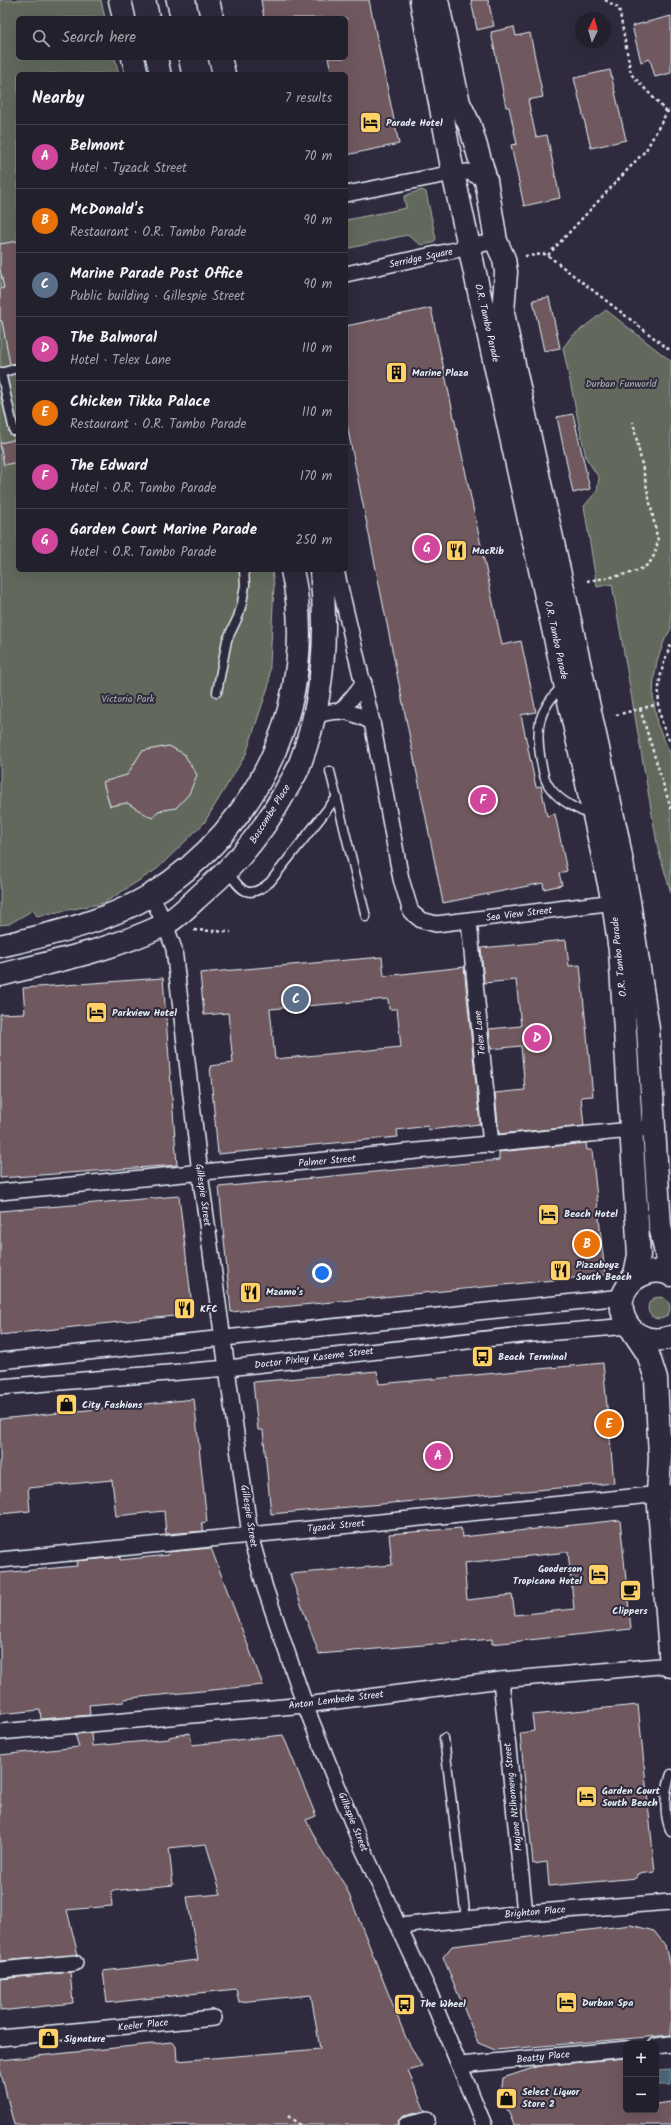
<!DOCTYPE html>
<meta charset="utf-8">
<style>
body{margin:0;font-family:Kalam,sans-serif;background:#2f2d3a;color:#f1f3f6}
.controls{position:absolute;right:12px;bottom:12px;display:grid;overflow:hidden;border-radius:6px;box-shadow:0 4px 16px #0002}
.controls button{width:36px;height:36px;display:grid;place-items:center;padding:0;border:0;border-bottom:1px solid #403e4a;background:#23202e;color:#f1f3f6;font:20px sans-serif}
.compass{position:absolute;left:575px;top:12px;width:36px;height:36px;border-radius:50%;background:#23202e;box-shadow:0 4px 16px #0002;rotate:5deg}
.you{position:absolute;left:322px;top:1273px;width:14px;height:14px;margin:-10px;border:3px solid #fff;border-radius:50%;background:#1a73e8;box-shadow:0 0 0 6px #1a73e833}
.badge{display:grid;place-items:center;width:26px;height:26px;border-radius:50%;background:#ffd166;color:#fff;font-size:13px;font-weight:700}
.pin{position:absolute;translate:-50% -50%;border:2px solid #fff;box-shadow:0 1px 4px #0006}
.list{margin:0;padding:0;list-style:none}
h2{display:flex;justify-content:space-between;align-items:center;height:52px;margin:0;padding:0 16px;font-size:17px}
h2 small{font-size:13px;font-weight:400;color:#a3a3aa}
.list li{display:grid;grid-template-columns:26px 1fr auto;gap:12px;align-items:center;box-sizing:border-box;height:64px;padding:0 16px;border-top:1px solid #403e4a}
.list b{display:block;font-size:15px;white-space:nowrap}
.list p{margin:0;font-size:13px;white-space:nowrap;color:#a3a3aa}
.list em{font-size:13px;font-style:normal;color:#a3a3aa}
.icon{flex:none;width:22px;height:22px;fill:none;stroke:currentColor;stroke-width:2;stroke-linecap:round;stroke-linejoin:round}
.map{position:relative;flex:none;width:671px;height:2125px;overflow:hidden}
.search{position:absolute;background:#23202e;box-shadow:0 4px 16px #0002;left:16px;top:16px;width:332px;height:44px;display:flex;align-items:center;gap:10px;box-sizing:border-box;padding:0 14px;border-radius:6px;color:#a3a3aa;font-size:15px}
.panel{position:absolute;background:#23202e;box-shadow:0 4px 16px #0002;left:16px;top:72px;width:332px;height:500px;border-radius:6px}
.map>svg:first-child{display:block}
</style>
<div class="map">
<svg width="671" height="2125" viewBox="0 0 671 2125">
<rect width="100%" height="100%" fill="#2f2a3d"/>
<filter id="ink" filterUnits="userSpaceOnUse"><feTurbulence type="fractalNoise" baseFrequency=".025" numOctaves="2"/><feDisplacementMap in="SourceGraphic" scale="8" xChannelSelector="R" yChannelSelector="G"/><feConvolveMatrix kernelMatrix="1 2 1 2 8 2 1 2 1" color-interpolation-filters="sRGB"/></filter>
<g filter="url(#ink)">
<g fill="#62695b" stroke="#a5adaa">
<path d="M0,0H101L105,18H18V58H115L119,74H18V570H272L274,586L269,684L246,754L204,823L157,869L104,903L37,916L33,910L9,924L0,925Z"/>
<path d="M422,190L426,192L436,239L433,243L421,245L407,235L346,249V220L406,208L404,197L409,194Z"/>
<path d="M606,310L671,361V629L665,639L657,661L654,679L653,696L657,724L671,755V893L658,849L612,584L597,587L584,506L597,491L599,478L586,458L563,348L571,337Z"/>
<circle cx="659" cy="1308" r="11"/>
</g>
<path fill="#4e6678" stroke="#8c9eab" d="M671,2069V2085H656V2070Z"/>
<g fill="#6f595f" stroke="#e8f1f8" fill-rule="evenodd">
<path d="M261,0H369L399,144L346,155V74H332L328,58H346V18H264Z"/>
<path d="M471,0H488L494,26L477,30Z"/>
<path d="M671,16V73L655,77L650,59L641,62L632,26Z"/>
<path d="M514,27L516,36L530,33L543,97L528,100L536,137L547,135L560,198L524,206L511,145L517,144L509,107H506L491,32Z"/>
<path d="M610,70L626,140L591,148L574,78Z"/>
<path d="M18,241V363L10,364L2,321H0V289L4,288L0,269V244Z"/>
<path d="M549,297L560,348L544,351L533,300Z"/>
<path d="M431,308L502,645L521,641L536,712L521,715L536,787L541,786L547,816L555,814L567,871L559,873L562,885L544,889L543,883L443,903L346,420V326Z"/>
<path d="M573,414L590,489L573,493L557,417Z"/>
<path d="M18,439V462L4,465L0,443Z"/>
<path d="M169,746L184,754L197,775L189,794L176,808L158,811L152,818L127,803L110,806L103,782L127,775L142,751Z"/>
<path d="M566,940L569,966L580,965L593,1096L581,1097L584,1126L499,1134L495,1093L525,1090L521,1046L491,1049L489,1029L521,1026L516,980L484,983L481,948Z"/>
<path d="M382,957L384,976L464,967L480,1124L429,1130L428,1126L397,1130L398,1137L218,1154L210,1066L233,1063L228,1013L204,1015L200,973ZM388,999L389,1009H397L401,1047L275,1059L270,1009Z"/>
<path d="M163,978L177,1165L0,1178V1014L25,1013L23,988Z"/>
<path d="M586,1143L587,1150H592L605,1275L231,1312L219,1187L499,1160V1152Z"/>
<path d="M179,1196L193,1314L0,1335V1211Z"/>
<path d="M603,1363L614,1483L271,1514L263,1430H258L253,1382L377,1371L379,1384Z"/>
<path d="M194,1399L207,1522L201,1523L204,1531L166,1534L164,1511L116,1516L112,1480L28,1488L30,1511L0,1514V1419Z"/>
<path d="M620,1520L631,1629L492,1644V1639L319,1654L290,1574L392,1565L389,1534L461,1528L462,1537ZM568,1552L574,1609L515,1615L512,1595L467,1600L464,1563Z"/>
<path d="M211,1548L263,1685L141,1697L124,1699V1702L89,1705L90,1715L41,1719L40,1710L0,1714V1573L77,1566L76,1561L120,1557V1560L169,1555L168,1552Z"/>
<path d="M638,1705L655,1872L637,1874V1878L549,1886L547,1862L533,1864L520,1733L534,1731L532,1715Z"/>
<path d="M91,1733L92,1746L169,1739V1737L190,1733L192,1745L283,1735L316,1816L306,1820L321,1849L346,1887L406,2038L422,2067L408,2071L425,2111L404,2116L400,2119L397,2125H14L0,2069V2060L171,2042L176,2046L177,2061L320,2049L311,1995L239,2002L236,1989L107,2003L103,1971L198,1960L187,1897L221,1894L206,1844L169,1848L173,1885L111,1891L112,1906L67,1910L78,1955L0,1961V1755L79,1747L75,1734Z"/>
<path d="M631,1925L654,1931L665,1945L671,1971V2035L495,2050L478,2043L443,1957L452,1946Z"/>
<path d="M70,1972L73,2003L0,2011V1979Z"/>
<path d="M626,2058V2110H656V2104L671,2102V2125H514L501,2095L503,2078L539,2066Z"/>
</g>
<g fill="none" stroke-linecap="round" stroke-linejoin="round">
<defs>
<g id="lane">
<path d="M161,0L165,18"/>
<path d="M173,58L176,72"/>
<path d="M1,372L14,431"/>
<path d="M0,373L18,368"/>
<path d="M562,686C538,711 535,727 541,761C543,771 544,781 551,789C561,802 577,809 592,816"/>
<path d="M217,692L227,640L238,617L242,603L245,585L244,570"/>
<path d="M330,771L366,917"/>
<path d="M228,871C241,892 249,900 270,882L337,797"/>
<path d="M444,1738L466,1919"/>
<path d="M671,1774C664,1792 663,1815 671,1832"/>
</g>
<g id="street">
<path d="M346,194L453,173L468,172L486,180"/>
<path d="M346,274L496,241"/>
<path d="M336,570L372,722L401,879L411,912L421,920L436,924L623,901"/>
<path d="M342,710L364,683"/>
<path d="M314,716C340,708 349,710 372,722"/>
<path d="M151,895L165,924L174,949L200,1173L250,1535L265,1588L305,1705L362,1847L429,1992L484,2125"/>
<path d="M469,921L491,1145"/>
<path d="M0,1192L641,1129"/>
<path d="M0,1361L623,1297"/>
<path d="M0,1387L228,1368L521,1335L629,1326"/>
<path d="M0,1560L671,1493"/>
<path d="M501,1680L525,1913"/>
<path d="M0,1732L305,1705L501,1680L671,1665"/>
<path d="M399,1926L525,1913L671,1902"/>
<path d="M0,1970L75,1963"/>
<path d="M0,2038L214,2018"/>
<path d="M656,2046L671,2044"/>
<path d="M460,2065L626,2049"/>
<path d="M406,2125L427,2120"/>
</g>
<g id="secondary">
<path d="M120,0L124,18"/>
<path d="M208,0L212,18"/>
<path d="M421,0L453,173L613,902L620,951L639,1255L635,1274L629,1284"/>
<path d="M437,0L459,103L470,126L486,180L496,241L504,259L506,272L503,312L506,328L617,835L629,901L648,1029L660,1226L667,1258L671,1265"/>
<path d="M133,58L137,74"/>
<path d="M220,58L224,74"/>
<path d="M0,946C51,934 106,922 151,895C261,827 320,696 292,570"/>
<path d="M0,975C55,961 112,950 164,925C179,917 193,901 206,890C239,862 264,830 285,792C289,784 296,775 299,766C323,704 328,635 321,570"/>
<path d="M671,1275C664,1271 655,1271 647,1273C601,1288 623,1353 671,1337"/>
<path d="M634,1333L648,1354L656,1379L660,1457L658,1494L671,1666"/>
</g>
</defs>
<use href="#lane" stroke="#e8f1f8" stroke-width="11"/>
<use href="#street" stroke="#e8f1f8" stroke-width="18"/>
<use href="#secondary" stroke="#e8f1f8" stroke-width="25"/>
<g stroke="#e8f1f8" stroke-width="2.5" stroke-dasharray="3 3" stroke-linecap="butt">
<path d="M605,0L619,8L631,74L667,112"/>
<path d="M548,255L646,150L667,112L671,111"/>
<path d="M525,256L546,254L671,351"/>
<path d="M587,581C603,578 640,575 650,562C655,556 656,548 658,541L633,422"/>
<path d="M671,645C656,676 653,713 671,743"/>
<path d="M640,709L671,809"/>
<path d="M616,715L659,704"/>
<path d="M194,930L231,932"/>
<path d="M288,2116L300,2125"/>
</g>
<use href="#lane" stroke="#2f2a3d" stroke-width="8"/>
<use href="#street" stroke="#2f2a3d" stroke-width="15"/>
<use href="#secondary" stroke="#2f2a3d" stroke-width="22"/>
</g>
</g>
<defs>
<symbol id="hotel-square" viewBox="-11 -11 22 22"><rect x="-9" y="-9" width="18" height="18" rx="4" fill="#ffd166" stroke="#2f2a3d"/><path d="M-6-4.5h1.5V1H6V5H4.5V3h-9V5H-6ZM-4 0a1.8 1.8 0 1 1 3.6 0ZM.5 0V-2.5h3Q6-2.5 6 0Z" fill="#111"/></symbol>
<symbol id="building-square" viewBox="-11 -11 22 22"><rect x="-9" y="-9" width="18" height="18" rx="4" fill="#ffd166" stroke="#2f2a3d"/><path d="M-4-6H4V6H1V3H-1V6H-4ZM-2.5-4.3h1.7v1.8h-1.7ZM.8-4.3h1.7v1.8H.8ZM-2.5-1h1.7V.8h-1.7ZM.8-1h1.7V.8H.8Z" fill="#111"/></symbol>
<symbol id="restaurant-square" viewBox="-11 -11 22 22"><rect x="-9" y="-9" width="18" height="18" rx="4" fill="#ffd166" stroke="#2f2a3d"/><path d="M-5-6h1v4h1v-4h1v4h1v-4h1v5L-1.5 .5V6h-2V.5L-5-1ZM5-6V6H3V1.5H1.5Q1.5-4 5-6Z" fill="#111"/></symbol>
<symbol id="bus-square" viewBox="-11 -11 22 22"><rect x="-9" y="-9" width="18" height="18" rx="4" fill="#ffd166" stroke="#2f2a3d"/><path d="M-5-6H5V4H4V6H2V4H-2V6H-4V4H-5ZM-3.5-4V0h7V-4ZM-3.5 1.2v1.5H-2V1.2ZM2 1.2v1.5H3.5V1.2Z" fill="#111"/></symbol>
<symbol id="shop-square" viewBox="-11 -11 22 22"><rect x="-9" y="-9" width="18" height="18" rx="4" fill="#ffd166" stroke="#2f2a3d"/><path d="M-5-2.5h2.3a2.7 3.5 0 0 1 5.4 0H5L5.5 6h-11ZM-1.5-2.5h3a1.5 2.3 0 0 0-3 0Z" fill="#111"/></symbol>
<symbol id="cafe-square" viewBox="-11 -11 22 22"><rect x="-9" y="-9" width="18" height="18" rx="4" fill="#ffd166" stroke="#2f2a3d"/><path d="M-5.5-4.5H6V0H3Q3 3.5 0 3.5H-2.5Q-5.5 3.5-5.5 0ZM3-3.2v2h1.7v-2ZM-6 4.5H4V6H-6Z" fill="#111"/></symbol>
</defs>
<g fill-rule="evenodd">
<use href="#hotel-square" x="358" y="110" width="25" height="25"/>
<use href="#building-square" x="384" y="360" width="25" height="25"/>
<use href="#restaurant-square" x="444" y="538" width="25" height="25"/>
<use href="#hotel-square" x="84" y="1000" width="25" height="25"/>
<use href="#hotel-square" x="536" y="1202" width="25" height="25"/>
<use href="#restaurant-square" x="548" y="1258" width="25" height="25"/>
<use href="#restaurant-square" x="238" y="1280" width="25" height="25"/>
<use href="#restaurant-square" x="172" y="1296" width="25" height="25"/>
<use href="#bus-square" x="470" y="1344" width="25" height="25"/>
<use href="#shop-square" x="54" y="1392" width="25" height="25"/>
<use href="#hotel-square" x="586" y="1562" width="25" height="25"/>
<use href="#cafe-square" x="618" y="1578" width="25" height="25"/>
<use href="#hotel-square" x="574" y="1784" width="25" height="25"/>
<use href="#hotel-square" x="554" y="1990" width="25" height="25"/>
<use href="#bus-square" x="392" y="1992" width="25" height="25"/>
<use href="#shop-square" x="36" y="2026" width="25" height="25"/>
<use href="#shop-square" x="494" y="2086" width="25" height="25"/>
</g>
<g text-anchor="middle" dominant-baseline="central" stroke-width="4" stroke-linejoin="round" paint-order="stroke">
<g font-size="10" font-weight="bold" fill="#e8f1f8" stroke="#2f2a3d" text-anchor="start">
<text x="386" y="123">Parade Hotel</text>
<text x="412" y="373">Marine Plaza</text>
<text x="472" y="551">MacRib</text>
<text x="112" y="1013">Parkview Hotel</text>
<text x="564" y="1214">Beach Hotel</text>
<text x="576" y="1265">Pizzaboyz<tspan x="576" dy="12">South Beach</tspan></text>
<text x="266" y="1292">Mzamo's</text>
<text x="200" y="1309">KFC</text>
<text x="498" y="1357">Beach Terminal</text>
<text x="82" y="1405">City Fashions</text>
<text x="582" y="1569" text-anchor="end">Gooderson<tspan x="582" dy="12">Tropicana Hotel</tspan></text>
<text x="630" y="1611" text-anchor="middle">Clippers</text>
<text x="602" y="1791">Garden Court<tspan x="602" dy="12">South Beach</tspan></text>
<text x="582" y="2003">Durban Spa</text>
<text x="420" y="2004">The Wheel</text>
<text x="64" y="2039">Signature</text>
<text x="522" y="2092">Select Liquor<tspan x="522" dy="12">Store 2</tspan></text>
</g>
<g font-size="10" fill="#e8f1f8" stroke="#2f2a3d">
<text transform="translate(421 258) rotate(-12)">Serridge Square</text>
<text transform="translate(487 323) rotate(77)">O.R. Tambo Parade</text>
<text transform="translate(556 640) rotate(78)">O.R. Tambo Parade</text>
<text transform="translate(270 814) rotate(-58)">Boscombe Place</text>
<text transform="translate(519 914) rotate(-7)">Sea View Street</text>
<text transform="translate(619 957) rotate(-96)">O.R. Tambo Parade</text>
<text transform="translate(480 1033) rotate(-96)">Telex Lane</text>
<text transform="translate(327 1161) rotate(-5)">Palmer Street</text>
<text transform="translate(203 1195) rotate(82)">Gillespie Street</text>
<text transform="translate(314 1358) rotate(-7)">Doctor Pixley Kaseme Street</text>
<text transform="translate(249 1516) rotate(81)">Gillespie Street</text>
<text transform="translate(336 1526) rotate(-6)">Tyzack Street</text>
<text transform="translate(336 1700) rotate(-7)">Anton Lembede Street</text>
<text transform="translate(513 1797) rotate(-96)">Majane Ntlhomeng Street</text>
<text transform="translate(353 1822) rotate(68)">Gillespie Street</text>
<text transform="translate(535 1912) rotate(-5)">Brighton Place</text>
<text transform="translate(143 2025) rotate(-6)">Keeler Place</text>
<text transform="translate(543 2057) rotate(-6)">Beatty Place</text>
</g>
<g font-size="10" fill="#acb4b1" stroke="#2f2a3d">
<text x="621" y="384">Durban Funworld</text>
<text x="128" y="699">Victoria Park</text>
</g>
</g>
</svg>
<div class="controls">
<button>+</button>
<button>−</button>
</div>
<svg class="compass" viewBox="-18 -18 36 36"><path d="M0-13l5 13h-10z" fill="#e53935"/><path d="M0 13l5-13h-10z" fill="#a3a3aa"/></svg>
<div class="you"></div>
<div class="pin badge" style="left:438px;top:1456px;background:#d1479c">A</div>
<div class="pin badge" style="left:587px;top:1244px;background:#e8710a">B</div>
<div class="pin badge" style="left:296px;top:999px;background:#5c6f8a">C</div>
<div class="pin badge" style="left:537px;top:1038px;background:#d1479c">D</div>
<div class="pin badge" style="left:609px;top:1424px;background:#e8710a">E</div>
<div class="pin badge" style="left:483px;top:800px;background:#d1479c">F</div>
<div class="pin badge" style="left:427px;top:548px;background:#d1479c">G</div>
<div class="search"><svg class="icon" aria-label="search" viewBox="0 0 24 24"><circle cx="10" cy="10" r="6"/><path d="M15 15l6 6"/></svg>Search here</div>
<section class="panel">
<h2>Nearby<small>7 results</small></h2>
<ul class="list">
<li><span class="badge" style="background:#d1479c">A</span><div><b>Belmont</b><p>Hotel · Tyzack Street</p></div><em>70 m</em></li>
<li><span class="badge" style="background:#e8710a">B</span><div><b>McDonald's</b><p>Restaurant · O.R. Tambo Parade</p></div><em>90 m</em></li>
<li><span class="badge" style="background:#5c6f8a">C</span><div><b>Marine Parade Post Office</b><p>Public building · Gillespie Street</p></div><em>90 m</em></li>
<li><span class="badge" style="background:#d1479c">D</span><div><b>The Balmoral</b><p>Hotel · Telex Lane</p></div><em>110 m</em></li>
<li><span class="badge" style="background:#e8710a">E</span><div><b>Chicken Tikka Palace</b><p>Restaurant · O.R. Tambo Parade</p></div><em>110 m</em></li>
<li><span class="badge" style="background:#d1479c">F</span><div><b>The Edward</b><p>Hotel · O.R. Tambo Parade</p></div><em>170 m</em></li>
<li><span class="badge" style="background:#d1479c">G</span><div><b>Garden Court Marine Parade</b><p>Hotel · O.R. Tambo Parade</p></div><em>250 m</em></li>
</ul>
</section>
</div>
